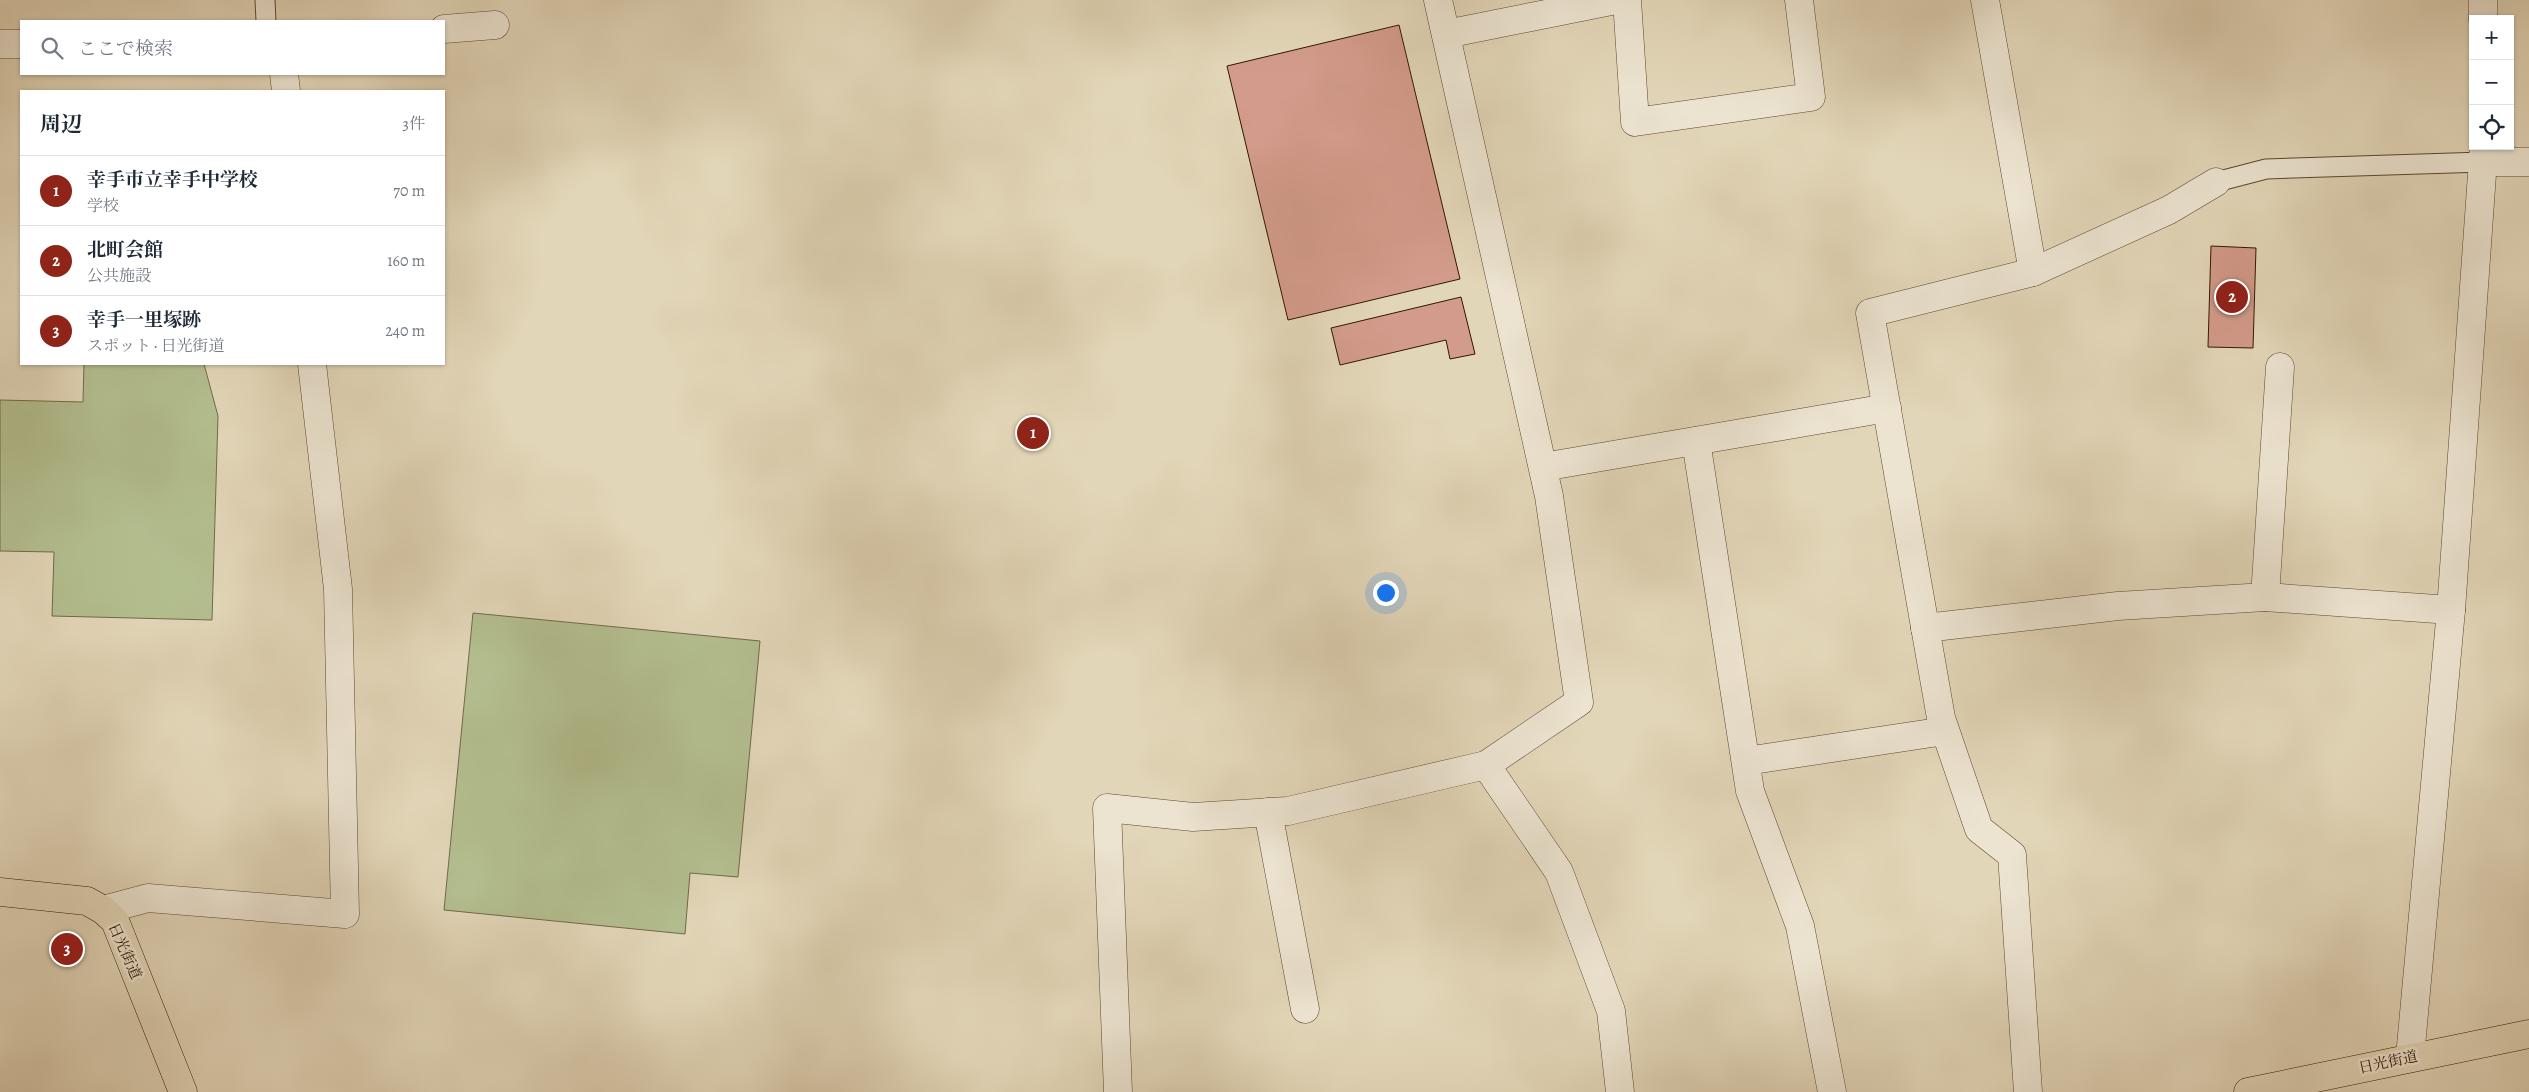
<!DOCTYPE html>
<html lang="ja">
<meta charset="utf-8">
<style>
body{margin:0;font-family:Alegreya,"Noto Serif JP",serif;background:#f6f6f7;color:#1f2937}
.controls{position:absolute;right:15px;top:15px;display:grid;overflow:hidden;border-radius:0px;box-shadow:0 1px 4px #0004}
.controls button{width:45px;height:45px;display:grid;place-items:center;padding:0;border:0;border-bottom:1px solid #e0e1e3;background:#fff;color:#1f2937;font:25px sans-serif}
.you{position:absolute;left:1385px;top:592px;width:18px;height:18px;margin:-12px;border:4px solid #fff;border-radius:50%;background:#1a73e8;box-shadow:0 0 0 8px #1a73e833}
.badge{display:grid;place-items:center;width:32px;height:32px;border-radius:50%;background:#8f2418;color:#fff;font-size:16px;font-weight:700}
.pin{position:absolute;translate:-50% -50%;border:2px solid #fff;box-shadow:0 1px 5px #0006}
.list{margin:0;padding:0;list-style:none}
h2{display:flex;justify-content:space-between;align-items:center;height:65px;margin:0;padding:0 20px;font-size:21px}
h2 small{font-size:16px;font-weight:400;color:#747a83}
.list li{display:grid;grid-template-columns:32px 1fr auto;gap:15px;align-items:center;box-sizing:border-box;height:70px;padding:0 20px;border-top:1px solid #e0e1e3}
.list b{display:block;font-size:19px;white-space:nowrap}
.list p{margin:0;font-size:16px;white-space:nowrap;color:#747a83}
.list em{font-size:16px;font-style:normal;color:#747a83}
.icon{flex:none;width:28px;height:28px;fill:none;stroke:currentColor;stroke-width:2;stroke-linecap:round;stroke-linejoin:round}
.map{position:relative;flex:none;width:2529px;height:1092px;overflow:hidden}
.search{position:absolute;background:#fff;box-shadow:0 1px 4px #0004;left:20px;top:20px;width:425px;height:55px;display:flex;align-items:center;gap:12px;box-sizing:border-box;padding:0 18px;border-radius:0px;color:#747a83;font-size:19px}
.panel{position:absolute;background:#fff;box-shadow:0 1px 4px #0004;left:20px;top:90px;width:425px;height:275px;border-radius:0px}
.map>svg:first-child{display:block}
</style>
<div class="map">
<svg width="2529" height="1092" viewBox="0 0 2529 1092">
<rect width="100%" height="100%" fill="#e2d6b8"/>
<filter id="stains"><feTurbulence type="fractalNoise" baseFrequency=".004" numOctaves="4"/><feColorMatrix values="0 0 0 0 .2 0 0 0 0 .09 0 0 0 0 .02 0 0 0 .5 -.17"/></filter>
<radialGradient id="worn" r=".72"><stop offset=".6" stop-color="#630" stop-opacity="0"/><stop offset="1" stop-color="#630" stop-opacity=".3"/></radialGradient>
<g fill="#b3be8f" stroke="#726a48">
<path d="M84,364H204L218,416L212,620L52,616L54,552L0,551V400L83,402Z"/>
<path d="M473,613L760,641L738,877L690,873L685,934L444,910Z"/>
</g>
<g fill="#d39b8b" stroke="#321700">
<path d="M1399,25L1460,279L1288,320L1227,66Z"/>
<path d="M2211,246L2256,248L2253,348L2208,347Z"/>
<path d="M1461,297L1475,354L1450,359L1446,340L1340,365L1331,328Z"/>
</g>
<g fill="none" stroke-linecap="round" stroke-linejoin="round">
<defs>
<g id="service">
<path d="M265,0L266,21"/>
<path d="M2216,182L2266,169L2484,162"/>
</g>
<g id="minor">
<path d="M1438,0L1549,496L1579,702L1486,765"/>
<path d="M1627,0L1635,122L1811,97L1799,0"/>
<path d="M1985,0L2033,272"/>
<path d="M2483,0V19"/>
<path d="M444,29L495,25"/>
<path d="M1446,34L1616,0"/>
<path d="M0,44H21"/>
<path d="M284,74L286,91"/>
<path d="M2484,162H2529"/>
<path d="M1696,441L1750,791L1800,926L1832,1092"/>
<path d="M1543,467L1887,408"/>
<path d="M2265,597L2451,610"/>
<path d="M1925,628L2118,606L2265,597L2280,367"/>
<path d="M1746,761L1945,731"/>
<path d="M1268,812L1305,1009"/>
<path d="M103,910L148,898L345,914L338,589L312,364"/>
<path d="M2410,1057L2451,610L2484,146"/>
<path d="M1118,1092L1107,808L1193,817L1288,811L1486,765L1559,872L1611,1011L1620,1092"/>
<path d="M2028,1092L2012,855L1979,829L1941,718L1870,313L2033,272L2169,210L2216,182"/>
</g>
<g id="primary">
<path d="M0,892L87,901L103,910L115,921L183,1092"/>
<path d="M2248,1092L2529,1034"/>
</g>
</defs>
<use href="#service" stroke="#5e472e" stroke-width="21"/>
<use href="#minor" stroke="#5e472e" stroke-width="29"/>
<use href="#primary" stroke="#321700" stroke-width="29"/>
<use href="#service" stroke="#ece4d1" stroke-width="19"/>
<use href="#minor" stroke="#ece4d1" stroke-width="28"/>
<use href="#primary" stroke="#e2d6b8" stroke-width="28"/>
</g>
<g text-anchor="middle" dominant-baseline="central" stroke-width="5" stroke-linejoin="round" paint-order="stroke">
<g font-size="15" fill="#321700" stroke="#ece4d1">
<text transform="translate(125 951) rotate(66)">日光街道</text>
<text transform="translate(2388 1062) rotate(-12)">日光街道</text>
</g>
</g>
<rect width="100%" height="100%" filter="url(#stains)"/>
<rect width="100%" height="100%" fill="url(#worn)"/>
</svg>
<div class="controls">
<button>+</button>
<button>−</button>
<button><svg class="icon" aria-label="locate" viewBox="0 0 24 24"><circle cx="12" cy="12" r="6"/><path d="M12 2v4M12 18v4M2 12h4M18 12h4"/></svg></button>
</div>
<div class="you"></div>
<div class="pin badge" style="left:1033px;top:433px">1</div>
<div class="pin badge" style="left:2232px;top:297px">2</div>
<div class="pin badge" style="left:67px;top:949px">3</div>
<div class="search"><svg class="icon" aria-label="search" viewBox="0 0 24 24"><circle cx="10" cy="10" r="6"/><path d="M15 15l6 6"/></svg>ここで検索</div>
<section class="panel">
<h2>周辺<small>3件</small></h2>
<ul class="list">
<li><span class="badge">1</span><div><b>幸手市立幸手中学校</b><p>学校</p></div><em>70 m</em></li>
<li><span class="badge">2</span><div><b>北町会館</b><p>公共施設</p></div><em>160 m</em></li>
<li><span class="badge">3</span><div><b>幸手一里塚跡</b><p>スポット · 日光街道</p></div><em>240 m</em></li>
</ul>
</section>
</div>
